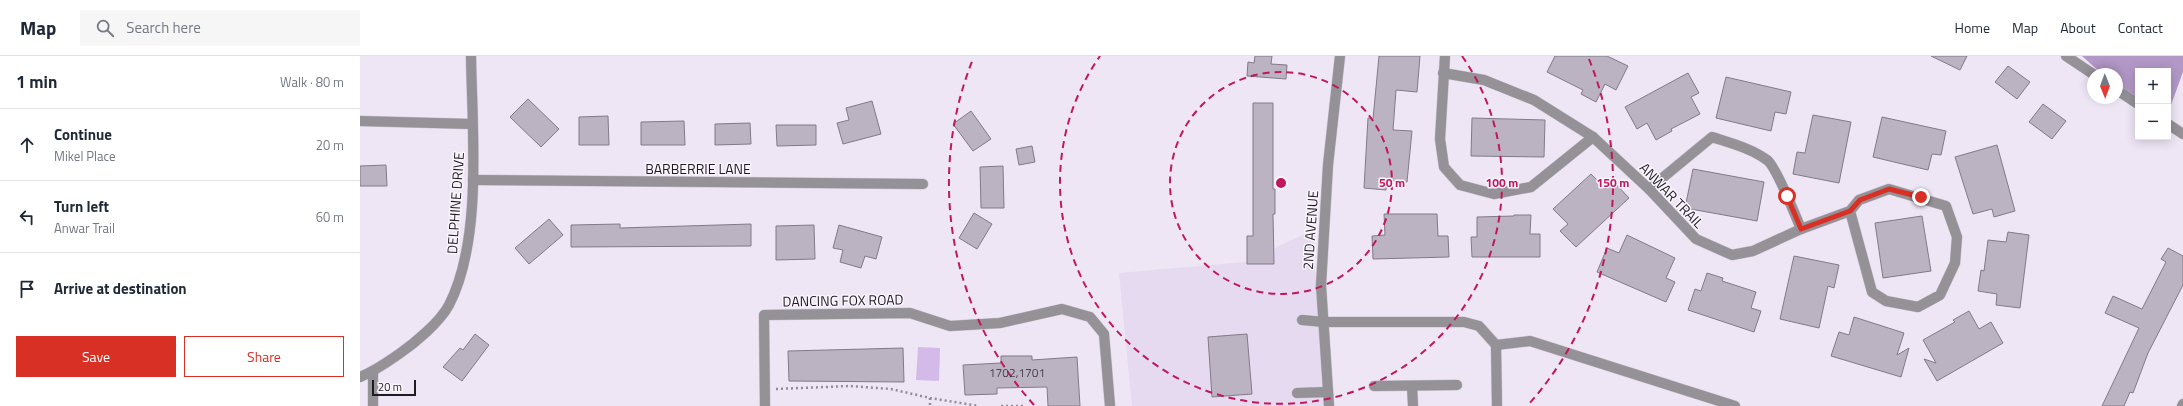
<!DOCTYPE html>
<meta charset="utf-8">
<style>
body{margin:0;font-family:"Titillium Web",sans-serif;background:#f6f6f7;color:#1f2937}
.controls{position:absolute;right:12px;top:12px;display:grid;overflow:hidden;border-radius:0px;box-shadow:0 2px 10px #0003}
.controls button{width:36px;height:36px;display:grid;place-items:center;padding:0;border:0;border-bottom:1px solid #e0e1e3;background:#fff;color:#1f2937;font:20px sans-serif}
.compass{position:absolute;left:1727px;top:12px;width:36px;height:36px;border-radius:50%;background:#fff;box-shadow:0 2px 10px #0003;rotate:179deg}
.scale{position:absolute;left:12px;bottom:10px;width:44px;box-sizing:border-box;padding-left:4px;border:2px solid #1f1c21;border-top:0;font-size:11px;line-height:14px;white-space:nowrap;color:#1f1c21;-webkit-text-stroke:3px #faf5fe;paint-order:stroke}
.stop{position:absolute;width:12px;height:12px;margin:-9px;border:3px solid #d93025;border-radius:50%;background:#fff}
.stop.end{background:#d93025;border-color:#fff;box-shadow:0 1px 4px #0008}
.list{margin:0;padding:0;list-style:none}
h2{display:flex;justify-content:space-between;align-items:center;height:52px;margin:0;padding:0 16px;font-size:17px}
h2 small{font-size:13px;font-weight:400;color:#747a83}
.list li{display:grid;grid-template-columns:26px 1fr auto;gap:12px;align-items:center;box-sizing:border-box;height:72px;padding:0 16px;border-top:1px solid #e0e1e3}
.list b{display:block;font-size:15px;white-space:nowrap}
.list p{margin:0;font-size:13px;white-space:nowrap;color:#747a83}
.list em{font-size:13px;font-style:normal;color:#747a83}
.actions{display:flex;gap:8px;padding:12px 16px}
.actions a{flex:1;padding:9px 0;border:1px solid #d93025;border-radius:0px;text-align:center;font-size:14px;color:#d93025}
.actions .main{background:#d93025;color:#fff}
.icon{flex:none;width:22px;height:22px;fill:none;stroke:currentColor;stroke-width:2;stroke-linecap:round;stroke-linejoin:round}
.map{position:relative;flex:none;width:1823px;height:350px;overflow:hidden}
header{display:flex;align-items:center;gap:24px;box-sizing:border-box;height:56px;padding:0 20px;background:#fff;border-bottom:1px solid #e0e1e3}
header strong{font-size:19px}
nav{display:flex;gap:22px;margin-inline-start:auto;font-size:14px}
.search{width:280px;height:36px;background:#f6f6f7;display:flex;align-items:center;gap:10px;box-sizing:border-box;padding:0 14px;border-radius:0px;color:#747a83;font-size:15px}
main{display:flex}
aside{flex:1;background:#fff}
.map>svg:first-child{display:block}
</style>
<header>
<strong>Map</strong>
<div class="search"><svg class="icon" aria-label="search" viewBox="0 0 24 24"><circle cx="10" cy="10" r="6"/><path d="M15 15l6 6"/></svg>Search here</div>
<nav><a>Home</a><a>Map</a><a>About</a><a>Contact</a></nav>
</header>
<main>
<aside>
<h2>1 min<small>Walk · 80 m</small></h2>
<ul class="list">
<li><svg class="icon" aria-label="ahead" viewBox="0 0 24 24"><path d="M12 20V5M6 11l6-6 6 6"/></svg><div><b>Continue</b><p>Mikel Place</p></div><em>20 m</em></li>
<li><svg class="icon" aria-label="left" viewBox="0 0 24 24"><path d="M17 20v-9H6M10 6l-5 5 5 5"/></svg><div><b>Turn left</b><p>Anwar Trail</p></div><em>60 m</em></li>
<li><svg class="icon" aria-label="arrive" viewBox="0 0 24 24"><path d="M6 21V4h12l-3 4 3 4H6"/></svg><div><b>Arrive at destination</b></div></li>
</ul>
<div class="actions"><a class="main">Save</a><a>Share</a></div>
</aside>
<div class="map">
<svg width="1823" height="350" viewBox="0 0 1823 350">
<rect width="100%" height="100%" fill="#eee6f5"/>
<path fill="#e5daef" d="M953,174L963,350H772L759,217L885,206Z"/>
<path fill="#d4bae9" d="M558,291L580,292L579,325L556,324Z"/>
<path fill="#b298c7" d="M1722,0H1823V16L1808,57V15H1778V49L1757,31V18H1742Z"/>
<g fill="#bbb3c1" stroke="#827a88">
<path d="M895,0H912L911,8L927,9L926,23L887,20L888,6L894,7Z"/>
<path d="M1019,0H1060L1057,36L1036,34L1033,74L1052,75L1047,126L1027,124L1026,134L1004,132L1008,62L1013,63Z"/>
<path d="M1195,0H1247L1268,10L1256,34L1245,28L1236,46L1221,38L1223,34L1187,16Z"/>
<path d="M1571,0H1607L1600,14Z"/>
<path d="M1648,10L1670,26L1657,43L1635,26Z"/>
<path d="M1328,17L1339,37L1331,41L1340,58L1311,73L1312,75L1296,84L1287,67L1277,73L1265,51Z"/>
<path d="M1366,21L1431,36L1426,58L1415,56L1411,75L1356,62Z"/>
<path d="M168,43L199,73L181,91L150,61Z"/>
<path d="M512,45L521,78L483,88L477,67L489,64L486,52Z"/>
<path d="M893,47H913V133H915V158H913L914,208H887V180H893Z"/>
<path d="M1683,48L1706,65L1692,83L1669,66Z"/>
<path d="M611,55L631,83L613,95L593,68Z"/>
<path d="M1453,59L1491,66L1479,127L1433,118L1437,96L1445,97Z"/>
<path d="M248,60L249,89H219V61Z"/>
<path d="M1522,61L1586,75L1581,99L1572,98L1568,114L1513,101Z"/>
<path d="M1112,62L1185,64L1184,101L1111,100Z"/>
<path d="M324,65L325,89H281V66Z"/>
<path d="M390,67L391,88L355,89V68Z"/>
<path d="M416,69H456V89L417,90Z"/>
<path d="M1637,89L1655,155L1634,161L1632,153L1613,158L1595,101Z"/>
<path d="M672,90L675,106L659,109L656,93Z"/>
<path d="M26,109L27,130H0V110Z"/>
<path d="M643,110L644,152H621L620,111Z"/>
<path d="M1333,113L1404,126L1397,165L1325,152Z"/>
<path d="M1231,118L1246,133L1254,126L1269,142L1216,191L1200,175L1208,168L1193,153Z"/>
<path d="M614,157L632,168L617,193L599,182Z"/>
<path d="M1024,158H1077L1078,180H1088L1089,201L1013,203L1012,180L1025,179Z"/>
<path d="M1154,159H1171L1170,178H1180V201H1112L1111,181H1117V161L1154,160Z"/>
<path d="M1562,160L1571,215L1523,222L1515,167Z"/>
<path d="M189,163L203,179L169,208L155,192Z"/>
<path d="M260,168V172L391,168V190L211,191V169Z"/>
<path d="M454,169L455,203L416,204V170Z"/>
<path d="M479,169L522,181L516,203L505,200L501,212L480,206L483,194L473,192Z"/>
<path d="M1648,176L1669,179L1660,252L1636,249L1637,238L1618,235L1621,214L1624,215L1628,184L1646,186Z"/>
<path d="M1267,179L1315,202L1306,222L1315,226L1306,246L1237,216L1247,192L1259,197Z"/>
<path d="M1808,192L1823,200V229L1788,297L1773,337L1770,336L1764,350H1742L1779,272L1745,257L1753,240L1782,253L1806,206L1801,203Z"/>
<path d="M1434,200L1479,209L1474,232L1468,230L1459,272L1420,263Z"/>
<path d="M1347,217L1363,222L1362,225L1396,236L1391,252L1401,255L1394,276L1328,254L1335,233L1341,235Z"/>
<path d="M1609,255L1619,273L1631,266L1643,287L1577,325L1564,303L1576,307L1563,284L1595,266L1593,264Z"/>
<path d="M1494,261L1544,277L1537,299L1549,292L1541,321L1471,300L1479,276L1489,279Z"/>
<path d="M115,278L129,289L102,325L83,311L100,292L103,294Z"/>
<path d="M887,278L892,338L852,341L848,281Z"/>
<path d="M543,292L544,326L429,325L428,295Z"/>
<path d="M641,300H672V304L717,301L720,350H688L687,331L637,332V338L605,339L603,309L641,307Z"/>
</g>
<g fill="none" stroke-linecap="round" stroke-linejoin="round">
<defs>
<g id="minor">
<path d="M1085,0L1080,83L1084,111L1100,129L1134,138L1171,131L1233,81"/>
<path d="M1706,0L1733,18"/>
<path d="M1083,17L1124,24L1174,44L1233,81L1289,133L1336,183L1372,199L1393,195L1441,173L1490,155L1499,144L1529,133L1586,150L1597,181L1595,207L1580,239L1558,251L1526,245L1512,236L1490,155"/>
<path d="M1757,34L1778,48"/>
<path d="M0,65L112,68"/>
<path d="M1808,68L1823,78"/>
<path d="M113,124L563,128"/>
<path d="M1289,133L1352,81C1370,87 1391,92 1407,104C1416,110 1436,161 1441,173"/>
<path d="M942,264L964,266H1104L1119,270L1136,289L1137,350"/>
<path d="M1136,289L1170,285L1375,350"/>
<path d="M13,316V350"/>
<path d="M0,321C15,315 26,307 39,298C55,287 80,266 89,249C123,183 112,74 111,0"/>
<path d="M1014,330L1097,329"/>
<path d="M1052,330L1053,350"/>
<path d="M937,337L968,336"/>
<path d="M405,350L404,259L550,257L590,270L640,267L702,253L730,261L744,278L750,350"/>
<path d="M969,350L961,229L968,109L980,0"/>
<path d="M1822,350L1823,348"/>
</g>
</defs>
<use href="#minor" stroke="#c9c2cf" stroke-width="11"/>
<g stroke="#918b96" stroke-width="2.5" stroke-dasharray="2 3" stroke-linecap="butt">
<path d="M416,333L490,330L531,333L570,342L619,350"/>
<path d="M570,342V350"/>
<path d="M641,350H666"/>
</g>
<use href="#minor" stroke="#949197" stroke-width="10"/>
</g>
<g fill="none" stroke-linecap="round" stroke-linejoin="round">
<path stroke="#d93025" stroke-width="5" d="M1427,140L1441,173L1490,155L1500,144L1529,133L1561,141"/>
</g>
<g fill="none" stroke="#c2185b" stroke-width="2" stroke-dasharray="7 5">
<circle cx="921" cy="127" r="111"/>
<path d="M1102 0A221 221 0 1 1 740 0"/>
<path d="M674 349A332 332 0 0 1 613 3M1229 3A332 332 0 0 1 1168 349"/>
</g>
<g text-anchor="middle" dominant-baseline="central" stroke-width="3" stroke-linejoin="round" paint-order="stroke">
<g font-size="12" fill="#464249">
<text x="657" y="316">1702,1701</text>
</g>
<g font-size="14" fill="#1f1c21" stroke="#faf5fe">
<text x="338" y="112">BARBERRIE LANE</text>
<text transform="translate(1312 139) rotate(46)">ANWAR TRAIL</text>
<text transform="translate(95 147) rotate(-86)">DELPHINE DRIVE</text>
<text transform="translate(950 174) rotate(-86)">2ND AVENUE</text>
<text transform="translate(483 244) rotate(-1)">DANCING FOX ROAD</text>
</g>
</g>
<circle cx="921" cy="127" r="6" fill="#c2185b" stroke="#faf5fe" stroke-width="2"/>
<g font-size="12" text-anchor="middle" font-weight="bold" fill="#c2185b" stroke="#faf5fe" stroke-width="3" stroke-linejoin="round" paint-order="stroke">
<text x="1032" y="131">50 m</text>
<text x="1142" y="131">100 m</text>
<text x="1253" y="131">150 m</text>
</g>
</svg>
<div class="controls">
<button>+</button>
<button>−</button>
</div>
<svg class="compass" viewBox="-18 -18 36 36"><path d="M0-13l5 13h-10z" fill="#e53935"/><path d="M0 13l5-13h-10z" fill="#747a83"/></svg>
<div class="scale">20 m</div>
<div class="stop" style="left:1427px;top:140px"></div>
<div class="stop end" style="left:1561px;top:141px"></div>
</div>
</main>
